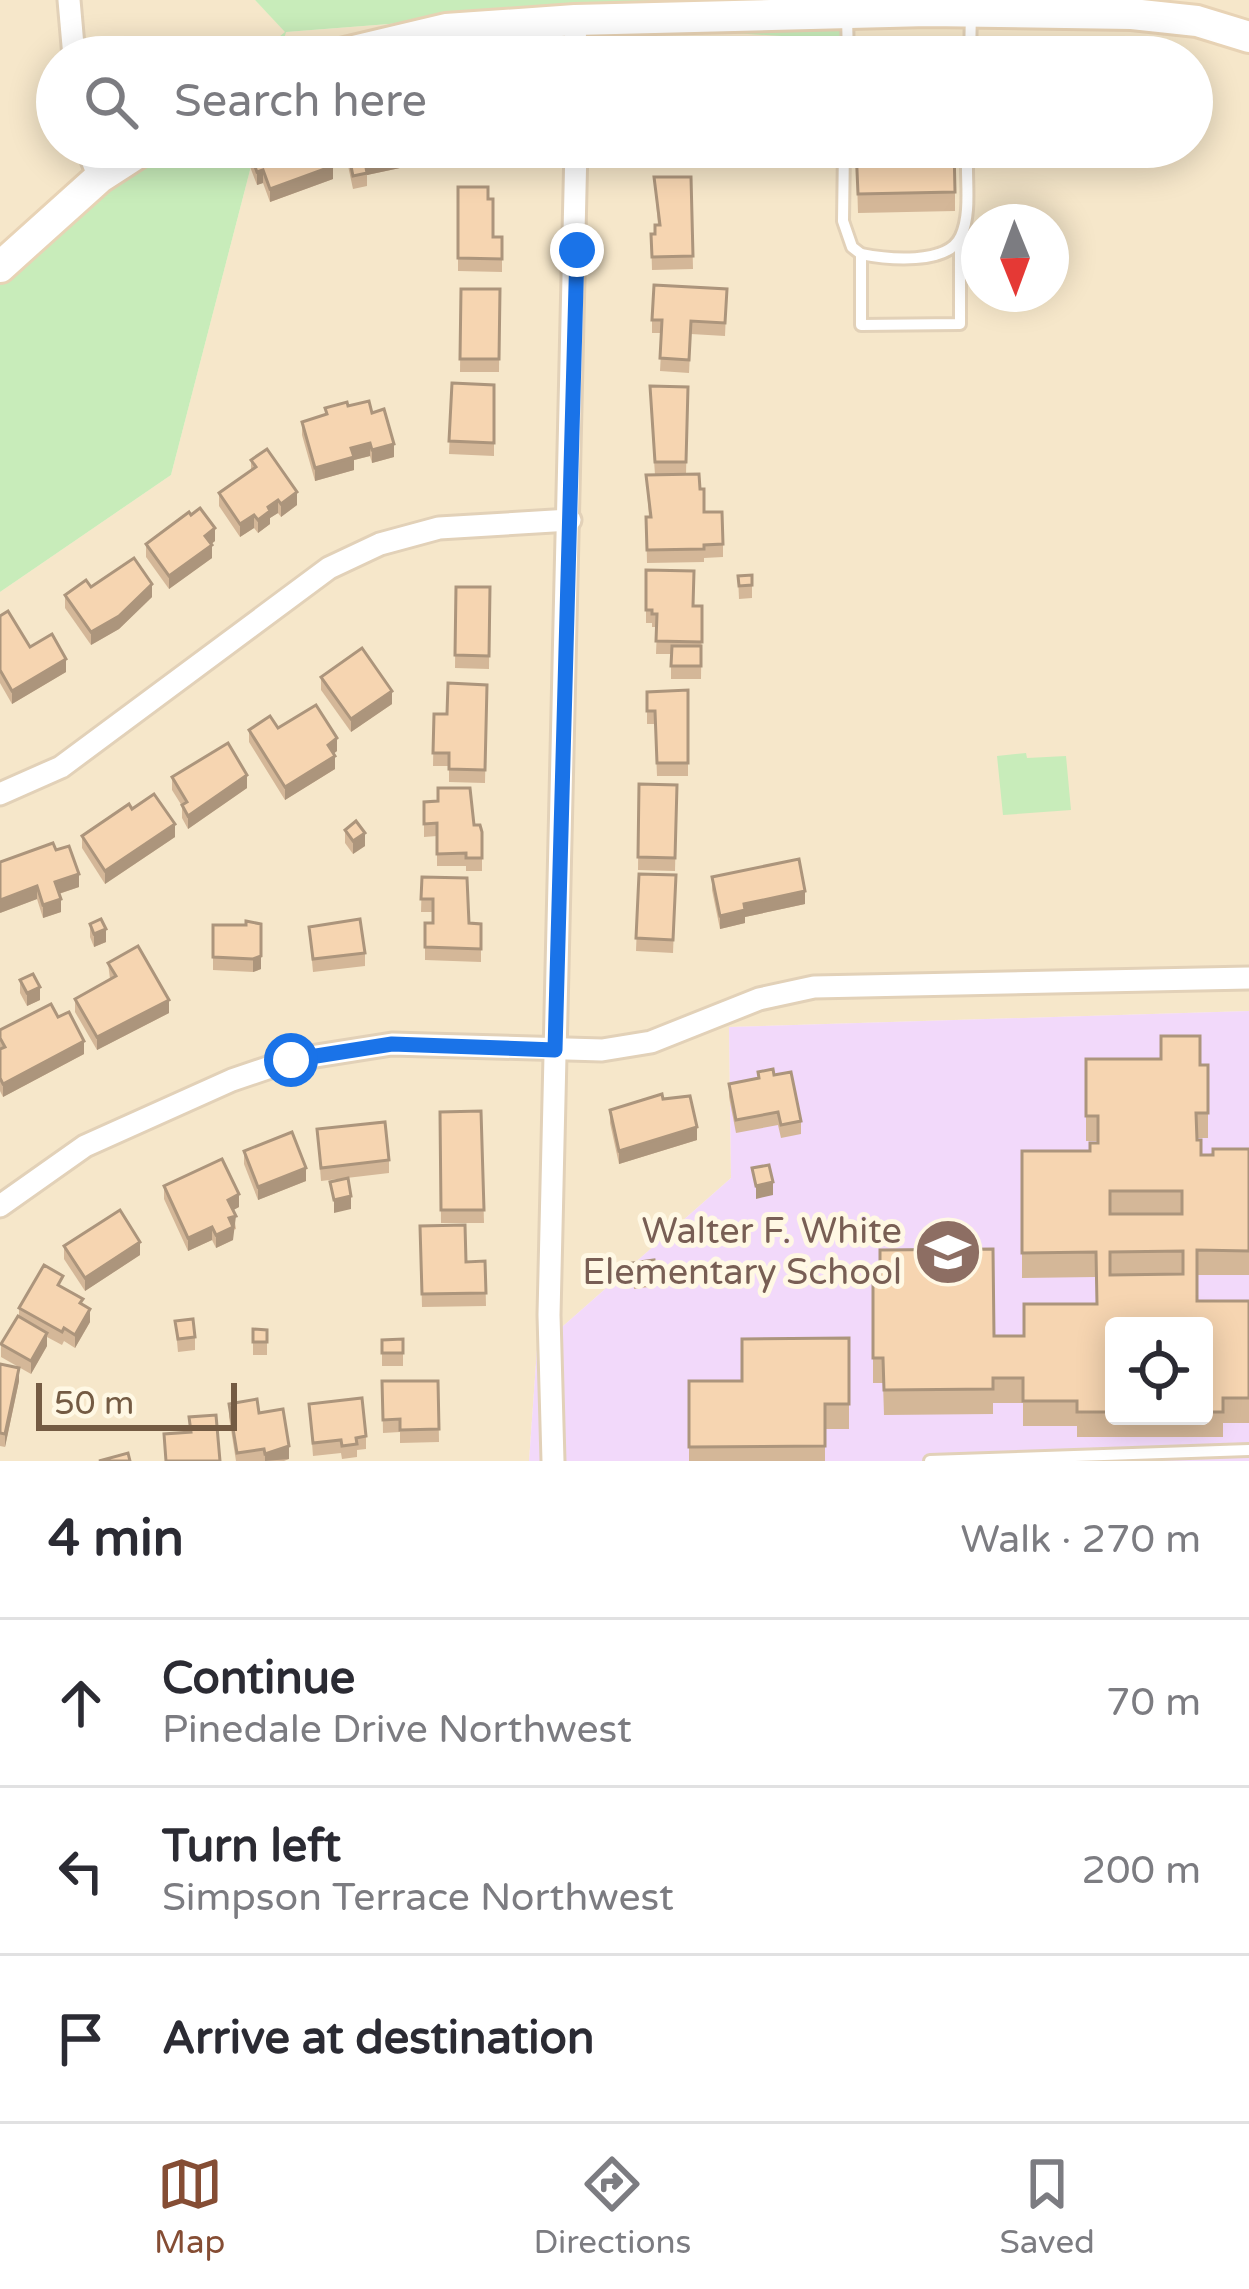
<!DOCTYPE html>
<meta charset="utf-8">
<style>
body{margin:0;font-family:"Varela Round",sans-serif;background:#f7f7f7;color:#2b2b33}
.controls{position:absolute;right:36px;bottom:36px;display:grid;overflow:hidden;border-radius:12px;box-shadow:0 6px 30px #0003}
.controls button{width:108px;height:108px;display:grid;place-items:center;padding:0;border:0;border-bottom:3px solid #e1e1e2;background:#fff;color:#2b2b33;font:60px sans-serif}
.compass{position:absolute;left:961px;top:204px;width:108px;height:108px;border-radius:50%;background:#fff;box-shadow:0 6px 30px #0003;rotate:179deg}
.scale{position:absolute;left:36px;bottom:30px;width:201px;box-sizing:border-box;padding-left:12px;border:6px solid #745b43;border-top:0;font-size:33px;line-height:42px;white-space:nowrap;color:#745b43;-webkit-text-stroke:9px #fff8e4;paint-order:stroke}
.stop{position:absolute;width:36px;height:36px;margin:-27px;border:9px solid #1a73e8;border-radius:50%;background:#fff}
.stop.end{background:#1a73e8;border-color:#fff;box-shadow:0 3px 12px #0008}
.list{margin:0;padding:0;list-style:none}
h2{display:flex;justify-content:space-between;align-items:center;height:156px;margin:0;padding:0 48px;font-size:51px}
h2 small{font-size:39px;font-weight:400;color:#7c7c81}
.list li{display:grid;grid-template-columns:78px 1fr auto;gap:36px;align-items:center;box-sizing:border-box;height:168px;padding:0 48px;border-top:3px solid #e1e1e2}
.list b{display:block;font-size:45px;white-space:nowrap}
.list p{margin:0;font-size:39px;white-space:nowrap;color:#7c7c81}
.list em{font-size:39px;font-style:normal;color:#7c7c81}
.icon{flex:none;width:66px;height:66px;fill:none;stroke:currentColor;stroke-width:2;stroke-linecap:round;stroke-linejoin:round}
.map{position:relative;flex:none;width:1249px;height:1461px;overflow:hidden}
.search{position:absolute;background:#fff;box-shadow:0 6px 30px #0003;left:36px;right:36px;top:36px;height:132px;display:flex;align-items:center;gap:30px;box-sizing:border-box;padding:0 42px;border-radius:66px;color:#7c7c81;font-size:45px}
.sheet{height:660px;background:#fff}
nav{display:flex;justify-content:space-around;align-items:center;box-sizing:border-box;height:168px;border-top:3px solid #e1e1e2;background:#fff;font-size:33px;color:#7c7c81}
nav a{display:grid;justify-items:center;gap:6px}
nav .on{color:#854d34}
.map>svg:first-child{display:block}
</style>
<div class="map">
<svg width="1249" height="1461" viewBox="0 0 1249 1461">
<rect width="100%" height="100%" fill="#fef5dc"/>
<path fill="#f6e7ca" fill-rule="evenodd" d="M0,0H255L286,32L480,17L844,0H1249V1011L729,1027L731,1178L537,1349L529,1461H0V592L171,475L256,147H1192V57H279L284,34L254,57H57V147H141L0,259ZM979,222H1051V294H979Z"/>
<path fill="#f2d9fa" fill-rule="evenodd" d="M1249,1011V1461H529L537,1349L731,1178L729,1027ZM1114,1326H1204V1416H1114Z"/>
<g fill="#c8ecba">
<path d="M255,0H844L845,40L479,17L286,32L279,57H255L285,32Z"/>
<path d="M141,147H256L171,475L0,592V259Z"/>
<path d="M1026,753L1027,758L1066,756L1071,810L1003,815L997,756Z"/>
</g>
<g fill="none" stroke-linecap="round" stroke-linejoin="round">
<defs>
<g id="lane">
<path d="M847,17L848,57"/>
<path d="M970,57L971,12"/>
<path d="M844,147L843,221L852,247L861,254C886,259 948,266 961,236C970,216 967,190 967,168"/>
<path d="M861,254V325L960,324V240"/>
<path d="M930,1461L1249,1450"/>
</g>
<g id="street">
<path d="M69,0L74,57"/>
<path d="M575,20L576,57"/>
<path d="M87,147L99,178"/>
<path d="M0,794L61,767L329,568L380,544L439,528L570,520"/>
<path d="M0,1206L85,1146L232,1080L291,1060L392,1044L602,1050L651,1042L759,999L814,987L1249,978"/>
<path d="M553,1461L549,1315L576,147"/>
</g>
<g id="secondary">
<path d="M328,57L446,29L575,20L928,11L1132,14L1197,21L1249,37"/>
<path d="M0,267L99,178L147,147"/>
</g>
</defs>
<use href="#lane" stroke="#e2d1b8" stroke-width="16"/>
<use href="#street" stroke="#e2d1b8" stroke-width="27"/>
<use href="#secondary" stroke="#e8d3b5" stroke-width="36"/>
<use href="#lane" stroke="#fff" stroke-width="10"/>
<use href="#street" stroke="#fff" stroke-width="21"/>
<use href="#secondary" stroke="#fff" stroke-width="30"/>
</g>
<g fill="#d4b798" fill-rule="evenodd">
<path d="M344,147H413L414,165L367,175V186L353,189Z"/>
<path d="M678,147H703V151L678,153Z"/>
<path d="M856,147H972V161H955V211L858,213Z"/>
<path d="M249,151L333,179L270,202L263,183L257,185L249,164Z"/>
<path d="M654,177H691L693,269L652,270L651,234H655L658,225Z"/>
<path d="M458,187L488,199L493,237H502V272L458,271Z"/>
<path d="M461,289H500L499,372H460Z"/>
<path d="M727,289L725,336L691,334L689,373L660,371L662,333H652V320Z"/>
<path d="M452,383L494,385V456L449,454Z"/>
<path d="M688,387L686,475L700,489L704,512L723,544V557L704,558V562L647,563L646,517H649L646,475H655L650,399Z"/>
<path d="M348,406L372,413L394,457L372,463L370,456L354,460V470L315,481L302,435V422L325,415V408Z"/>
<path d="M251,460L297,505L281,517L278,513L270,518V524L258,533L254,528L240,537L219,506V493L251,470Z"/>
<path d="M215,541L211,544L212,558L169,589L146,557V544Z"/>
<path d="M646,570L693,606H702L701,679H671V654H656L657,627H652V623H646Z"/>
<path d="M752,575V598L739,599L738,576Z"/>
<path d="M91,587L152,597L119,629L91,645L65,608V595Z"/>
<path d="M456,587H490L489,669L455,668Z"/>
<path d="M0,616L30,647L66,672L12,704L0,683Z"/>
<path d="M321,677L392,704L351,732L321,690Z"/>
<path d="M487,685L485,783L449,782V766H433L434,714H447Z"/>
<path d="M688,690V776H657L655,724H647V692Z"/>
<path d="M278,728L337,751L333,754L335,769L285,800L249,742V730Z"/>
<path d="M172,777L247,788L188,829L182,818V806L172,790Z"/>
<path d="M639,784L677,785L675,871L638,870Z"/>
<path d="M424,802L474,825L482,832V871H466V866H437V836L424,837Z"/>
<path d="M345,830L365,846L353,854L345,843Z"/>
<path d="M82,836L175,837L105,884L82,848Z"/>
<path d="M56,850L79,887L59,894L61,912L43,918L37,899L0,913Z"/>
<path d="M639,874L676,875L673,953L636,951Z"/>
<path d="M422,877L469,923L481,924V962L425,960V923H433V912H421Z"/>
<path d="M712,877L805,904L745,917V923L720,929L712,890Z"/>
<path d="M90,924L106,942L94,947L90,937Z"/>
<path d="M261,924V969L253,972L213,970V925Z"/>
<path d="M309,927L365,953V966L313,972Z"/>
<path d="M108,963L169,1013L97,1050L75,1012V999L110,979Z"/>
<path d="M20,980L40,1000L27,1006L20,993Z"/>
<path d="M58,1017L84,1054L3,1097L0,1091V1030Z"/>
<path d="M1086,1059L1208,1065V1138H1197L1201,1155L1249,1149V1275H1197V1301H1249V1423H1223V1437H1077V1426H1023V1403H993V1414L884,1415L883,1383H873V1283L994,1336H1024L1097,1304L1096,1277L1022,1278V1151H1090L1098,1143V1141H1086ZM1114,1326H1204V1416H1114Z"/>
<path d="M758,1072L774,1075L801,1121V1134L781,1138L778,1125L736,1133L729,1097V1084L758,1078Z"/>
<path d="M663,1099L697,1140L619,1164L610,1123V1110Z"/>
<path d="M481,1111L484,1223H441L440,1112Z"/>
<path d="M317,1129L389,1160V1173L321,1181Z"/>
<path d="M244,1151L306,1181L258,1200L244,1164Z"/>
<path d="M164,1186L239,1207L233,1210L236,1229L233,1230V1240L216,1248L212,1240L188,1251L164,1199Z"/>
<path d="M420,1226L466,1262L485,1261L486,1306L422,1307Z"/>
<path d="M64,1246L140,1255L85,1291L64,1259Z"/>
<path d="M654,1260L656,1286L634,1289L632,1263Z"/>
<path d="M63,1289L83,1305L90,1322L75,1348L64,1341L62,1345L47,1337V1346L31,1374L1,1357V1344L19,1317V1308Z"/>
<path d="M175,1321L195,1337V1350L178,1352Z"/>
<path d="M253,1329L267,1330V1355H253Z"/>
<path d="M849,1338V1429H825V1461H689V1381H742Z"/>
<path d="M403,1339V1366H382V1340Z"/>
<path d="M0,1364L19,1381L5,1447L0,1446Z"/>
<path d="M382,1381H438L439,1442L400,1443V1432L383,1433Z"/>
<path d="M229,1404L259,1413L289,1459L284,1461H236L229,1417Z"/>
<path d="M309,1404L366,1436V1449L357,1450V1457L342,1459L341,1453L313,1456Z"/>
</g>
<g fill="#ac957c">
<path d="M414,152V165L367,175L365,162Z"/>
<path d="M333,166V179L270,202V189Z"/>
<path d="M263,170V183L257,185V172Z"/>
<path d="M370,443V456L354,460V470L315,481V468L351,448Z"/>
<path d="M394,444V457L372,463V450Z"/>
<path d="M297,492V505L281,517V504Z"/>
<path d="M278,500V513L270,518V524L258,533V520L268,507Z"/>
<path d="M254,515V528L240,537V524Z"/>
<path d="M215,528V541L205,549V536Z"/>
<path d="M212,545V558L169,589V576Z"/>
<path d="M152,584V597L119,629L91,645V632Z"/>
<path d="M66,659V672L12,704V691Z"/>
<path d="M392,691V704L351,732V719Z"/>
<path d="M337,738V751L328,758V745Z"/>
<path d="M335,756V769L285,800V787Z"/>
<path d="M247,775V788L188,829V816Z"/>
<path d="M175,824V837L105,884V871Z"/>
<path d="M365,833V846L353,854V841Z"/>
<path d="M79,874V887L55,895V882Z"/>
<path d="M37,886V899L0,913V900Z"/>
<path d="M805,891V904L745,917V923L720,929V916L744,904Z"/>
<path d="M61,899V912L43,918V905Z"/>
<path d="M106,929V942L94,947V934Z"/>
<path d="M261,956V969L253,972V959Z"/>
<path d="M40,987V1000L27,1006V993Z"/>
<path d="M169,1000V1013L97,1050V1037Z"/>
<path d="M84,1041V1054L3,1097V1084Z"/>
<path d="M697,1127V1140L619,1164V1151Z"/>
<path d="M306,1168V1181L258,1200V1187Z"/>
<path d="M773,1182V1195L756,1199V1186Z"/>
<path d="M239,1194V1207L228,1213V1200Z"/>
<path d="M351,1196V1209L334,1213V1200Z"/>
<path d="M236,1216L233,1240L216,1248V1235L229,1218Z"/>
<path d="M212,1227V1240L188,1251V1238Z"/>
<path d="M140,1242V1255L85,1291V1278Z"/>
<path d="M90,1309V1322L75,1348V1335Z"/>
<path d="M47,1333V1346L31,1374V1361Z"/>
<path d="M19,1368V1381L5,1447V1434Z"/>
<path d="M289,1446V1459L265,1461V1454Z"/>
</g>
<g fill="#f6d5b1" stroke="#ac957c" stroke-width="3" fill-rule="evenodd">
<path d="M260,147H326L333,166L270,189L263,170L257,172L249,151Z"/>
<path d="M347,147H413L414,152L365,162L367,173L353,176Z"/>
<path d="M856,147H954L955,192L858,194Z"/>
<path d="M654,177H691L693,256L652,257L651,234H655V225H660Z"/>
<path d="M458,187H488V199H493V237H502V259L458,258Z"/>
<path d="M654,285L727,289L725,323L691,321L689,360L660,358L662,320H652Z"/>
<path d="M461,289H500L499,359H460Z"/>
<path d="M452,383L494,385V443L449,441Z"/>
<path d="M650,386L688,387L686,462H655Z"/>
<path d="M369,401L372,413L384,409L394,444L372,450L370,443L351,448L354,457L315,468L302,422L327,414L325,408L347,402L348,406Z"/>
<path d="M267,449L297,492L281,504L278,500L268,507L270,511L258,520L254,515L240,524L219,493L256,467L251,460Z"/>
<path d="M699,474L700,489H704V512H722L723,544L704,545V549L647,550L646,517H651L646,475Z"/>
<path d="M200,508L215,528L205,536L212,545L169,576L146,544L189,512L191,515Z"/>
<path d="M134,558L152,584L119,616L91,632L65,595L86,580L91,587Z"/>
<path d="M646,570L694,571L693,606H702V642L656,641L657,614H652V610H646Z"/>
<path d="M752,575V585L739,586L738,576Z"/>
<path d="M456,587H490L489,656L455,655Z"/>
<path d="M8,611L30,647L52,634L66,659L12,691L0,670V616Z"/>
<path d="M672,646H701V666H671Z"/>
<path d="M362,648L392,691L351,719L321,677Z"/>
<path d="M448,683L487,685L485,770L449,769V753H433L434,714H447Z"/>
<path d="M688,690V763H657L655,711H647V692Z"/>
<path d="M316,705L337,738L328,745L335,756L285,787L249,730L270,716L278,728Z"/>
<path d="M228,743L247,775L188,816L182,805L187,802L172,777Z"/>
<path d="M639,784L677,785L675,858L638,857Z"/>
<path d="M438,788H470L474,825H480L482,832V858H466V853L437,854V823L424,824V802L438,801Z"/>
<path d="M154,794L175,824L105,871L82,836L129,804L132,809Z"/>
<path d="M356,821L365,833L353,841L345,830Z"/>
<path d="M53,843L56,850L69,846L79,874L55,882L61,899L43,905L37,886L0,900V862Z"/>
<path d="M799,859L805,891L744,904L745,910L720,916L712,877Z"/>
<path d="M639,874L676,875L673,940L636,938Z"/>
<path d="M422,877L467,878L469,923L481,924V949L425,947V923H433V899H421Z"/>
<path d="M101,919L106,929L94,934L90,924Z"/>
<path d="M360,919L365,953L313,959L309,927Z"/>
<path d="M246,921L261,924V956L253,959L213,957V925H246Z"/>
<path d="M138,946L169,1000L97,1037L75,999L116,976L108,963Z"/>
<path d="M33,974L40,987L27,993L20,980Z"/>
<path d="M51,1004L58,1017L69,1012L84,1041L3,1084L0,1078V1049L5,1047L0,1038V1030Z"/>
<path d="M1161,1036H1200V1065H1208V1113H1196L1197,1140H1201V1155H1213V1149H1249V1251L1197,1250V1301H1249V1398H1223V1412H1204V1326H1114V1412H1077V1401H1023V1378H993V1389L884,1390L883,1358H873V1283H880V1250L993,1249L994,1336H1024V1304H1097L1096,1252L1022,1253V1151H1090V1143H1098V1116H1086V1059H1161ZM1110,1191H1182V1214H1110ZM1183,1251V1274L1110,1275V1252Z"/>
<path d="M773,1069L774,1075L791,1072L801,1121L781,1125L778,1112L736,1120L729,1084L759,1078L758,1072Z"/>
<path d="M662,1094L663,1099L690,1096L697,1127L619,1151L610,1110Z"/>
<path d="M481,1111L484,1210H441L440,1112Z"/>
<path d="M385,1122L389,1160L321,1168L317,1129Z"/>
<path d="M292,1132L306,1168L258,1187L244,1151Z"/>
<path d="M222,1159L239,1194L228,1200L236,1216L229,1218L233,1227L216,1235L212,1227L188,1238L164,1186Z"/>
<path d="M769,1165L773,1182L756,1186L752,1168Z"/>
<path d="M348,1178L351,1196L334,1200L330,1182Z"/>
<path d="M120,1210L140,1242L85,1278L64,1246Z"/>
<path d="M465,1225L466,1262L485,1261L486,1293L422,1294L420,1226Z"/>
<path d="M654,1260L656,1280L634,1282L632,1263Z"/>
<path d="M44,1265L63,1276L58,1285L83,1299L80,1303L90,1309L75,1335L64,1328L62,1332L19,1308Z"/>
<path d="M18,1316L47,1333L31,1361L1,1344Z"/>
<path d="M193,1319L195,1337L178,1339L175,1321Z"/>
<path d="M253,1329L267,1330V1342H253Z"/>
<path d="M849,1338V1404H825V1446L689,1447V1381H742V1339Z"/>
<path d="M403,1339V1353H382V1340Z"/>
<path d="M0,1364L19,1368L5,1434L0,1433Z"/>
<path d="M382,1381H438L439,1429L400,1430V1419L383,1420Z"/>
<path d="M362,1398L366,1436L356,1438L357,1444L342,1446L341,1440L313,1443L309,1404Z"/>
<path d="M257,1399L259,1413L283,1409L289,1446L265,1454L264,1449L237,1453L229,1404Z"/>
<path d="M216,1415L220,1461H166L164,1434L191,1432L189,1417Z"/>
<path d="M128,1453L130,1461H99Z"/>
</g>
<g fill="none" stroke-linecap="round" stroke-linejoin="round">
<path stroke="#1a73e8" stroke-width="15" d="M291,1060L392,1044L555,1050L577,250"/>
</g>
<defs>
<symbol id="school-disc" viewBox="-11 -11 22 22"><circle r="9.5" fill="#8d6e63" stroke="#fff8e4"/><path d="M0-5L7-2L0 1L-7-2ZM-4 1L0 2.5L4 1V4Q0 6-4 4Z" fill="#fff"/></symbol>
</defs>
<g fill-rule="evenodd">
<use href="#school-disc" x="910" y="1214" width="76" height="76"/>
</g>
<g text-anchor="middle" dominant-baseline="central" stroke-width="10" stroke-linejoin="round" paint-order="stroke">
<g font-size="36" fill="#785e54" stroke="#fff8e4" text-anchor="end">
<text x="902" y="1231">Walter F. White<tspan x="902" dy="41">Elementary School</tspan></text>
</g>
</g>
</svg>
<div class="controls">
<button><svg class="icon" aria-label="locate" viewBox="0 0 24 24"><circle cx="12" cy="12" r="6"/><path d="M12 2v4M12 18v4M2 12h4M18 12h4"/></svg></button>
</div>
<svg class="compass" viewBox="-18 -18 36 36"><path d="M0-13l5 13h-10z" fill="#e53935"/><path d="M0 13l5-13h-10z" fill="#7c7c81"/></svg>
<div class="scale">50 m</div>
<div class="stop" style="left:291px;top:1060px"></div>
<div class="stop end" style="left:577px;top:250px"></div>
<div class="search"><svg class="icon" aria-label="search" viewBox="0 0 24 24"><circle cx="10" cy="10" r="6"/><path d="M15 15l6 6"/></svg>Search here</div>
</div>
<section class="sheet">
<h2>4 min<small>Walk · 270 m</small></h2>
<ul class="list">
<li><svg class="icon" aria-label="ahead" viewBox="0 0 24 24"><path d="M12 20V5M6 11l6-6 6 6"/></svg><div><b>Continue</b><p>Pinedale Drive Northwest</p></div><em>70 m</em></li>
<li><svg class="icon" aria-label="left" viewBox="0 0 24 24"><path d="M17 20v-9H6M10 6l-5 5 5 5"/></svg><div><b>Turn left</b><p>Simpson Terrace Northwest</p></div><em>200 m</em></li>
<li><svg class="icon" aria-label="arrive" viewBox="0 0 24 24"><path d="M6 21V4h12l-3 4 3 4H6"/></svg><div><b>Arrive at destination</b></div></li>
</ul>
</section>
<nav>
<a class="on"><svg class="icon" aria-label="map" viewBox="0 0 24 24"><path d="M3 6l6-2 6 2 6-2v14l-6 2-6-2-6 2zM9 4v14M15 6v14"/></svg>Map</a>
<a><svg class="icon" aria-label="directions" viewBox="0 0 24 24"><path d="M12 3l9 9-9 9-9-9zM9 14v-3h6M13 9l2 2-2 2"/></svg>Directions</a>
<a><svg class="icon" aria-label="saved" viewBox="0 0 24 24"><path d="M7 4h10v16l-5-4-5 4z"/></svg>Saved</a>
</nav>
